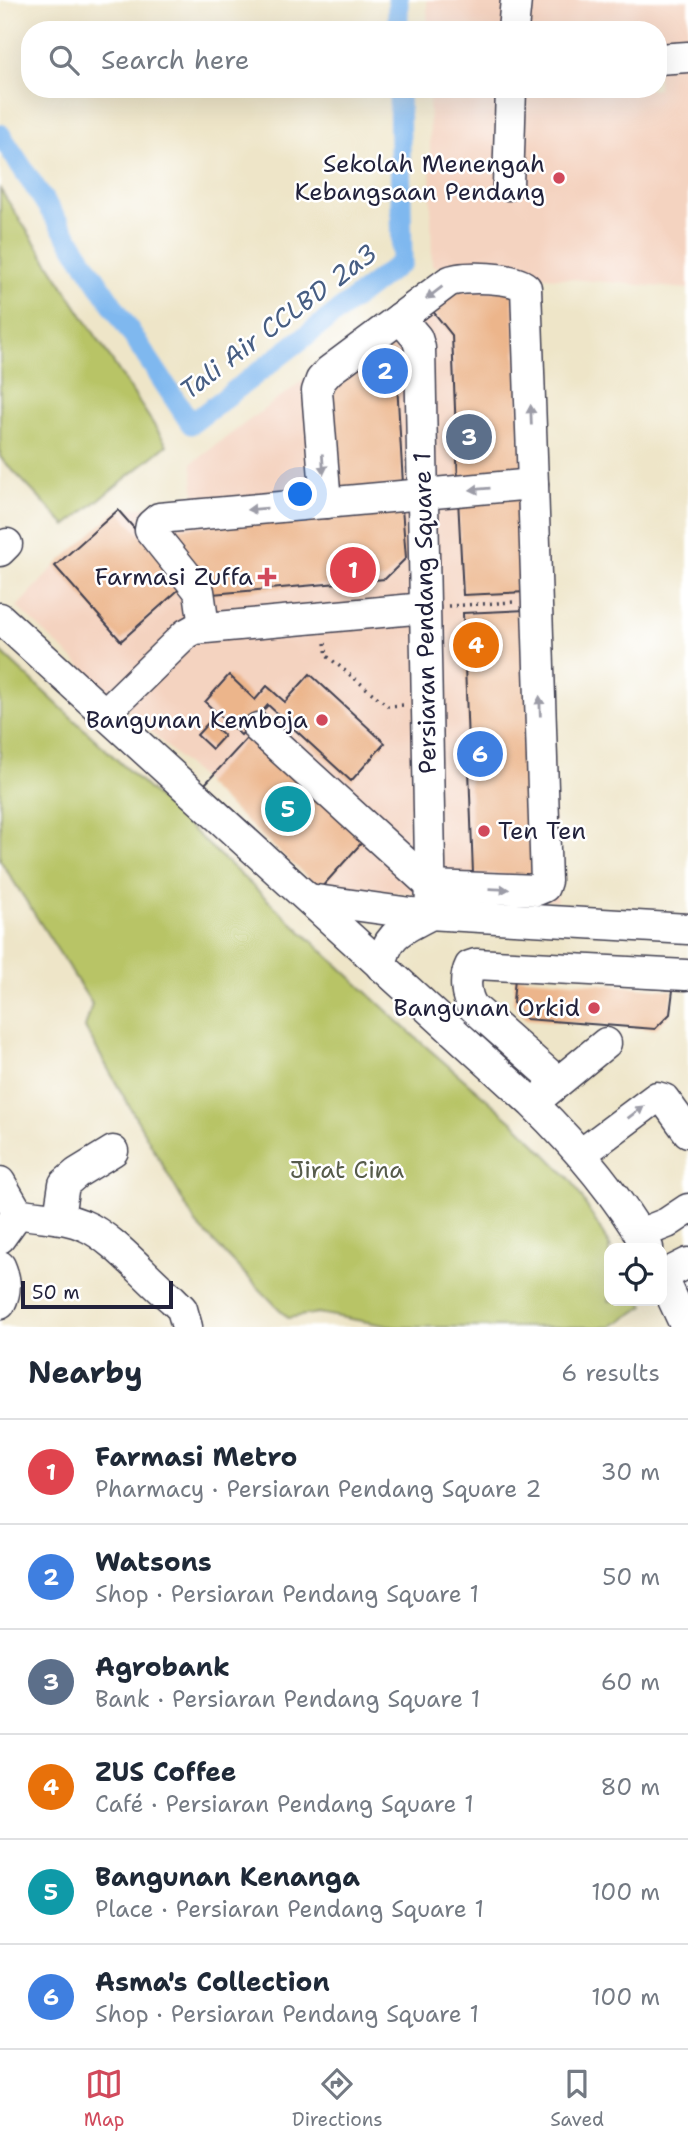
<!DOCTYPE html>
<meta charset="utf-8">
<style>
body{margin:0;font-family:"Shantell Sans",sans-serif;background:#f2f2f3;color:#1f2937}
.controls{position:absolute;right:21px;bottom:21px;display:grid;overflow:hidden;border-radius:14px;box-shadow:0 7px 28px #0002}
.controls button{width:63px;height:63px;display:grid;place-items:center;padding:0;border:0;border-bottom:2px solid #e0e1e3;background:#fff;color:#1f2937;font:35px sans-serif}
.scale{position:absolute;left:21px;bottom:18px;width:152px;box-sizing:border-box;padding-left:7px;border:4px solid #22223b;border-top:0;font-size:19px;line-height:24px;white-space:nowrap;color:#22223b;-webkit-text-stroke:5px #fff;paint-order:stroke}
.you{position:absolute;left:301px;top:495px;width:24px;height:24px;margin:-18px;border:5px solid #fff;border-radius:50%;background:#1a73e8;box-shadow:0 0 0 10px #1a73e833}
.badge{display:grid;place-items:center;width:46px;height:46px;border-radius:50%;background:#d1495b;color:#fff;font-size:23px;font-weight:700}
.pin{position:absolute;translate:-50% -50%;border:4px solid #fff;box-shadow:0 2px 7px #0006}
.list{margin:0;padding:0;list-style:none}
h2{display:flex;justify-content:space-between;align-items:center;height:91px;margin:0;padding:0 28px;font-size:30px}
h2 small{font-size:23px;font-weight:400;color:#747a83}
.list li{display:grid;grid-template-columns:46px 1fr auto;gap:21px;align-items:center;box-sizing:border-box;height:105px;padding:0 28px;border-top:2px solid #e0e1e3}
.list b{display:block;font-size:26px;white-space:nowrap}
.list p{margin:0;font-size:23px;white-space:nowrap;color:#747a83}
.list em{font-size:23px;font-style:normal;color:#747a83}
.icon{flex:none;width:38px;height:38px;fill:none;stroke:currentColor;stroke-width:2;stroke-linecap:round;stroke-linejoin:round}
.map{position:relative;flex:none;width:688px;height:1327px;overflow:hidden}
.search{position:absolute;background:#fff;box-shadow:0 7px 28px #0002;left:21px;right:21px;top:21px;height:77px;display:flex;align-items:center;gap:18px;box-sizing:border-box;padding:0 24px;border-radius:28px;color:#747a83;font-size:26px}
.sheet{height:721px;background:#fff}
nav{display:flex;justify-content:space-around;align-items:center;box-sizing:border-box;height:98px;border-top:2px solid #e0e1e3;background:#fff;font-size:19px;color:#747a83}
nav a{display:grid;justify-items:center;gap:4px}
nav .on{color:#d1495b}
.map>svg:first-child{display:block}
</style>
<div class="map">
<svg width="688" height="1327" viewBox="0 0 688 1327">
<rect width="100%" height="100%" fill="#fff"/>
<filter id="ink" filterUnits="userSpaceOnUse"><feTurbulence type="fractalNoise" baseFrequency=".0143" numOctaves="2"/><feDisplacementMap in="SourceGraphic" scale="14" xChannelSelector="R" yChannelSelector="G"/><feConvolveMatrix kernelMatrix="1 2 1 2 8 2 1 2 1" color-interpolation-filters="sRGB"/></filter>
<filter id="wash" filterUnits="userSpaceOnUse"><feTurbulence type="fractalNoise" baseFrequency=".00686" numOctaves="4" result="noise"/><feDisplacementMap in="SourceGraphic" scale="28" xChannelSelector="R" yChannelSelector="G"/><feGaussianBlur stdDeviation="1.57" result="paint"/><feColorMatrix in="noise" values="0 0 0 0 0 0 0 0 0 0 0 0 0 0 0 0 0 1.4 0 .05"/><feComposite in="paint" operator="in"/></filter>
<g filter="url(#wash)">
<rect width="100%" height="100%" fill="#eee5c8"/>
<path fill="#f4d3c0" d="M427,0H688V289L535,276L557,901L320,889L17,607L55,566L118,510L195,502L192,463L452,269L432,266L429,89H658V30H428Z"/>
<g fill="#b8c466" stroke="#6d7350" stroke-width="2">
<path d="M0,189L167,445L66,526L0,457Z"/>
<path d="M0,651L415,1037L520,1128L572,1181L611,1248H609V1301H641L645,1306L610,1327H395L318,1313L288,1318L196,1224L85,1028L92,1004L0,860Z"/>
</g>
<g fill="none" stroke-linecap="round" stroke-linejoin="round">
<g stroke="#7fb8ef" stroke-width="21">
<path d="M398,0V30"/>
<path d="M0,134L191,424L402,262L399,89"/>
</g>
</g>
<g id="blocks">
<g fill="#ecb58b">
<path d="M512,291L522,469L516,475L458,482L452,335L431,309L451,292Z"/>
<path d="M385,337L395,350L403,484L338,491L331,377Z"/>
<path d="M512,494L521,501L526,592L463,595L458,499Z"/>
<path d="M402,508L406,558L385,579L212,594L166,540L170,529Z"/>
<path d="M118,510L184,585L121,641L55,566Z"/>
<path d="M526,610L536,876L473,873L463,613Z"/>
<path d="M310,674L385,743L351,781L268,705L241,735L205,702L229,675L255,700L267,686L285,702Z"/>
<path d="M209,722L224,736L212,749L197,735Z"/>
<path d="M251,734L365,839L320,889L205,784Z"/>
<path d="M515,977L673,990L670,1014L655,1029L526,1019L513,1003Z"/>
</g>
</g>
</g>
<g filter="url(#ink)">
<use href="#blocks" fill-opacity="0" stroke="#413f50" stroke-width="2"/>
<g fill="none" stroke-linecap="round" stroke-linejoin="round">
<defs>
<g id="minor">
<path d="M513,30L516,0"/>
<path d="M658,59L688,57"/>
<path d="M508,185L511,89"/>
<path d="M326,503L317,391L321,380L329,371L448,282C461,275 517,277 526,288L533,484"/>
<path d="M0,551L7,544"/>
<path d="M0,618L532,1103C578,1148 616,1193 648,1248"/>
<path d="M204,627L199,591L150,530L151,525L159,518L533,484L546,881L544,887L537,890L431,886L258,728"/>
<path d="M105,713L186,634L195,629L425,608"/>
<path d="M309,899L411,913L688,929"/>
<path d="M381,966C388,931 403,930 431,914L420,348L417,338L400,318"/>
<path d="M558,1082L473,1007C465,996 464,978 470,966L476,964L686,975"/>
<path d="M544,1094L606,1043"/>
<path d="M581,1154L657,1097L664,1099L688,1132"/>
<path d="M0,1182L18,1213C40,1218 62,1216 83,1225C113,1237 146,1278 172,1299L182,1309L187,1327"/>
<path d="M59,1217L64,1184L77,1173L113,1151"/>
<path d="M639,1234L667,1223L688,1209"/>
<path d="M0,1238L18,1213"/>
<path d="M0,1266C6,1280 7,1290 0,1304"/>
<path d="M662,1276L686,1327"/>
<path d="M662,1276L688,1263"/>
</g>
</defs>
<use href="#minor" stroke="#413f50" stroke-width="33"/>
<g stroke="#413f50" stroke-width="3.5" stroke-dasharray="2 5" stroke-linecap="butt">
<path d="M448,606L514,602"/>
<path d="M325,643L327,656L388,706L404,705"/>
</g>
<use href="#minor" stroke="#fff" stroke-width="30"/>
</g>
<defs><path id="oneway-solid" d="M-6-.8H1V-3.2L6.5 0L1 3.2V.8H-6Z" transform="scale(1.75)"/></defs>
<g fill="#9c9ca7">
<use href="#oneway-solid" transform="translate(434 293) rotate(143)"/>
<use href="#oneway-solid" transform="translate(531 415) rotate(-92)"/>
<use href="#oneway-solid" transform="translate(323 464) rotate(86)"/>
<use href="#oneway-solid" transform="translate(480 489) rotate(175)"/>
<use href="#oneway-solid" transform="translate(257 509) rotate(175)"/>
<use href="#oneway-solid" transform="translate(540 706) rotate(-92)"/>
<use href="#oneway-solid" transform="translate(499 889) rotate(2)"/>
<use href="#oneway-solid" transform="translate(636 1112) rotate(-37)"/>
</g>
</g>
<g fill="#d1495b" stroke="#fff" stroke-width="2.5">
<circle cx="559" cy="178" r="7"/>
<path d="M263.5 566.5h7v7h7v7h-7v7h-7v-7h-7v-7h7z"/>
<circle cx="322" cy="720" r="7"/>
<circle cx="484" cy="831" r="7"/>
<circle cx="594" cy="1008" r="7"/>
</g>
<g text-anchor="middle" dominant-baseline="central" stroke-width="5" stroke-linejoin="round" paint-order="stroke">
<g font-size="24" fill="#22223b" stroke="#fff" text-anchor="end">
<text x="545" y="164">Sekolah Menengah<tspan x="545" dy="28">Kebangsaan Pendang</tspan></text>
<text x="253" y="577">Farmasi Zuffa</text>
<text x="308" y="720">Bangunan Kemboja</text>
<text x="498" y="831" text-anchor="start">Ten Ten</text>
<text x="580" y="1008">Bangunan Orkid</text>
</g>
<g font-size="24" fill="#22223b" stroke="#fff">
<text transform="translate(425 613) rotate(-91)">Persiaran Pendang Square 1</text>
</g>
<g font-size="24" fill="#565b4a" stroke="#fff">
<text x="347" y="1170">Jirat Cina</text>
</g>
<g font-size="26" font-style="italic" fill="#475e83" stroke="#fff">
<text transform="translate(278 321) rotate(-37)">Tali Air CCLBD 2a3</text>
</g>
</g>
</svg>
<div class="controls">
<button><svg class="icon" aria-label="locate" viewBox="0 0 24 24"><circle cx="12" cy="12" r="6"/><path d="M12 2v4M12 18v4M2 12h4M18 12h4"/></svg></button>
</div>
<div class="scale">50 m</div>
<div class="you"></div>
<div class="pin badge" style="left:353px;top:570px;background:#e0444e">1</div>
<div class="pin badge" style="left:385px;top:371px;background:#3f7fe0">2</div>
<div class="pin badge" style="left:469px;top:437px;background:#5c6f8a">3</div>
<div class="pin badge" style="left:476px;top:645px;background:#e8710a">4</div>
<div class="pin badge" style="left:288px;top:809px;background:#0f9aa8">5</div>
<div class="pin badge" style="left:480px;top:754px;background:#3f7fe0">6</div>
<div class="search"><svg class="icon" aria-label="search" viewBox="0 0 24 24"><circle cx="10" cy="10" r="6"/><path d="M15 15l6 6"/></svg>Search here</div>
</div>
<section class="sheet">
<h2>Nearby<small>6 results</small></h2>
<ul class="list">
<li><span class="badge" style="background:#e0444e">1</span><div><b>Farmasi Metro</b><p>Pharmacy · Persiaran Pendang Square 2</p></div><em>30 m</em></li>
<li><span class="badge" style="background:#3f7fe0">2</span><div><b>Watsons</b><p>Shop · Persiaran Pendang Square 1</p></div><em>50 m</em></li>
<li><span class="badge" style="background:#5c6f8a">3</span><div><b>Agrobank</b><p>Bank · Persiaran Pendang Square 1</p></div><em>60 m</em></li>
<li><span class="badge" style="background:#e8710a">4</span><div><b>ZUS Coffee</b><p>Café · Persiaran Pendang Square 1</p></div><em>80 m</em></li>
<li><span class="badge" style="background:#0f9aa8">5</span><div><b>Bangunan Kenanga</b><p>Place · Persiaran Pendang Square 1</p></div><em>100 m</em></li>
<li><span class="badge" style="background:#3f7fe0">6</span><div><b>Asma's Collection</b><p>Shop · Persiaran Pendang Square 1</p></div><em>100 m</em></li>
</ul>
</section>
<nav>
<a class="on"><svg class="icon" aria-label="map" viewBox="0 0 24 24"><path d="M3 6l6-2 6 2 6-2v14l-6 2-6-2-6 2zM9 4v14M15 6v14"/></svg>Map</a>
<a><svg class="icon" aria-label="directions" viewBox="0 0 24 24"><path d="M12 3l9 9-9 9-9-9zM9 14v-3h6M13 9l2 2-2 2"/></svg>Directions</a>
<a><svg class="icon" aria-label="saved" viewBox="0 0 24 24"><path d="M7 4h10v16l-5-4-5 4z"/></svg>Saved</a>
</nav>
